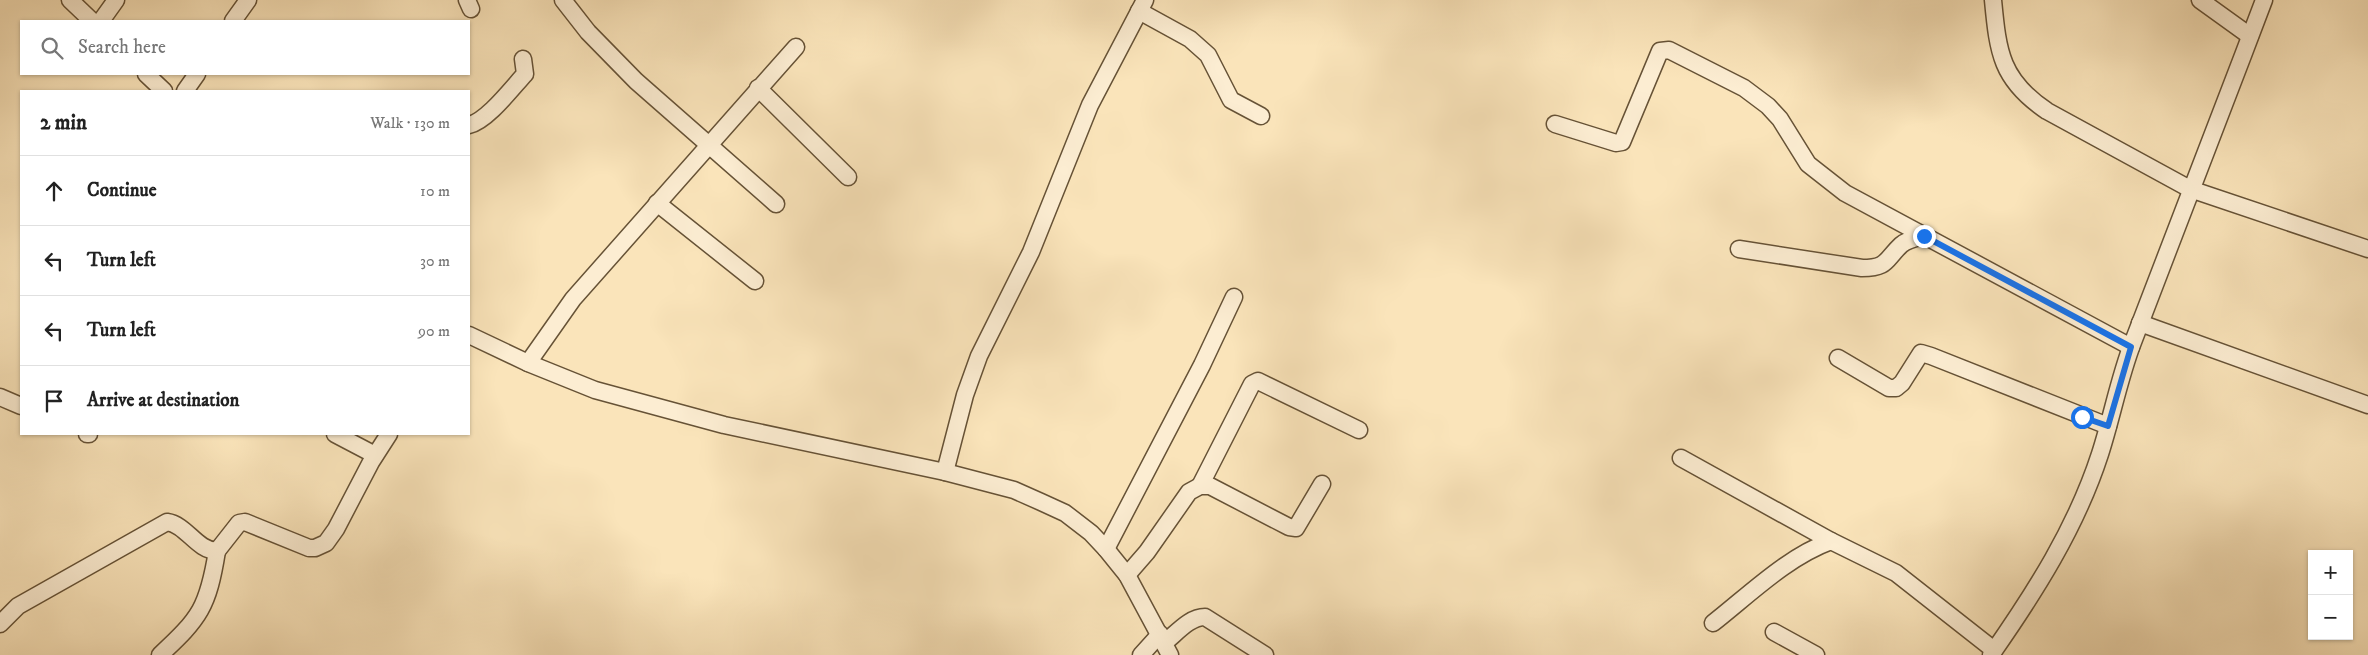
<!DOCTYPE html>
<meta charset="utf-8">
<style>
body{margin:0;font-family:"IM FELL DW Pica",serif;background:#f2f2f2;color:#222}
.controls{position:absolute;right:15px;bottom:15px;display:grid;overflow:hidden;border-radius:0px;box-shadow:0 1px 4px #0004}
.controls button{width:45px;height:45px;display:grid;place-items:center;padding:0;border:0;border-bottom:1px solid #e0e0e0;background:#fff;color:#222;font:25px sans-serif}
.stop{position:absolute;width:15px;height:15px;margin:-11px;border:4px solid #1a73e8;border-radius:50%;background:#fff}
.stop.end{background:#1a73e8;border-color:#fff;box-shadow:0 1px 5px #0008}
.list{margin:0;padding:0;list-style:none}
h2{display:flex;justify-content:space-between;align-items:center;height:65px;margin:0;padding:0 20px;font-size:21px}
h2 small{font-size:16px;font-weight:400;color:#767676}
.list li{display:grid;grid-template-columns:32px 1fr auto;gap:15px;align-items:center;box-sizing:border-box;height:70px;padding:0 20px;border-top:1px solid #e0e0e0}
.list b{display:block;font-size:19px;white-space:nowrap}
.list em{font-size:16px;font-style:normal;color:#767676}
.icon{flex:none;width:28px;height:28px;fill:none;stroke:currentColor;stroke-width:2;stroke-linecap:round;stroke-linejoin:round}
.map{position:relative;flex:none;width:2368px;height:655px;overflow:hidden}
.search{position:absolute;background:#fff;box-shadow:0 1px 4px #0004;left:20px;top:20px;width:450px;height:55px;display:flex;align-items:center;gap:12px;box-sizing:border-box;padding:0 18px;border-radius:0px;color:#767676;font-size:19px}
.panel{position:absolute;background:#fff;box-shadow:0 1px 4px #0004;left:20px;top:90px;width:450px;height:345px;border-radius:0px}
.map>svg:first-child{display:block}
</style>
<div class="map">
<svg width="2368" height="655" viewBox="0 0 2368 655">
<rect width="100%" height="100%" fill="#fae4ba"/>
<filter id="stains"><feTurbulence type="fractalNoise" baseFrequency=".004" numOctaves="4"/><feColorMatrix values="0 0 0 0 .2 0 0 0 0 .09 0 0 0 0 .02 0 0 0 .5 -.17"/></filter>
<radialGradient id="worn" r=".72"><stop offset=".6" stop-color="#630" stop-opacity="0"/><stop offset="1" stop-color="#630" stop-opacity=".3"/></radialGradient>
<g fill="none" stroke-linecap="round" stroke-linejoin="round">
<defs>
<g id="minor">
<path d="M70,0L92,21"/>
<path d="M467,0L471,9"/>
<path d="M563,0L588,32L636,81L776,204"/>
<path d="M1993,0C1998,53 2001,80 2047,111L2190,189L2368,249"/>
<path d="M2200,0L2250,36"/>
<path d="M1139,11L1190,39L1208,55L1231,100L1261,116"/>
<path d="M101,21L116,0"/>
<path d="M233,21L248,0"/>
<path d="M146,74L164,91"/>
<path d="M758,88L848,177"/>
<path d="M185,91L197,74"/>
<path d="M1555,124L1616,143L1622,142L1660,51L1669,50L1744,88L1768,106L1780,119L1808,164L1845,193L2131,347"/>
<path d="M469,125C487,121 512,88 525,74L523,59"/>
<path d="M657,203L755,281"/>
<path d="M1739,249L1862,268C1888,268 1885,260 1901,245C1908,239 1916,238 1924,236"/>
<path d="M2140,323L2368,405"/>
<path d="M469,335L528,363L595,390L724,425L945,472L1014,490L1041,502L1065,513L1091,533L1106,549L1127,575L1170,655"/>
<path d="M1838,358L1889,388H1896L1902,383L1921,353L1931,356L2108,426"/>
<path d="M528,363L573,299L796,47"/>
<path d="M0,397L21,406"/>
<path d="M87,434H89"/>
<path d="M335,434L375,455"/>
<path d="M1681,458L1831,541"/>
<path d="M945,472L965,395L979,356L1031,252L1090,105L1145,0"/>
<path d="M1200,486L1252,384L1258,381L1359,430"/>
<path d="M1106,549L1202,365L1234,297"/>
<path d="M1127,575L1147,552L1189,492L1200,486H1210L1289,527L1296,528L1322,484"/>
<path d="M1713,623C1750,594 1787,557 1831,541L1896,573L1994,650"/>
<path d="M0,624L18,606L167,522C187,525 196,550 217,551L239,523L245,522L309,548H315L326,543L336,529L371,462L389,434"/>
<path d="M1774,632L1816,655"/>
<path d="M1164,643C1176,634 1189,617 1205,617L1265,655"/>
<path d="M160,655C200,618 208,607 217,551"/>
<path d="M1141,655L1160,634"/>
<path d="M1991,655C2035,592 2076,528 2100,454C2112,417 2119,378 2133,342C2176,227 2221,114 2264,0"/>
</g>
</defs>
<use href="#minor" stroke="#665236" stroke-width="19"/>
<use href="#minor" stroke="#fcedd2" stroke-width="16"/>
</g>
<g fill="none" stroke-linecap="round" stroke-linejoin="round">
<path stroke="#1a73e8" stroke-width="6" d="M1924,236L2131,347L2108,426L2082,417"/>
</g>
<rect width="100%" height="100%" filter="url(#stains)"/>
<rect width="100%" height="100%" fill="url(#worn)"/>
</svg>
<div class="controls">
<button>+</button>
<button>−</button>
</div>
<div class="stop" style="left:2082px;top:417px"></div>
<div class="stop end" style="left:1924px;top:236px"></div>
<div class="search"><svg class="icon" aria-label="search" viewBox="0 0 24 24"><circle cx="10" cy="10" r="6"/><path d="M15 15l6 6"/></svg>Search here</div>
<section class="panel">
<h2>2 min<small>Walk · 130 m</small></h2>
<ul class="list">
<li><svg class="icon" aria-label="ahead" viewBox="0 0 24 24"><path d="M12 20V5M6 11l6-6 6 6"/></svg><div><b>Continue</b></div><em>10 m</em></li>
<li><svg class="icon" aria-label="left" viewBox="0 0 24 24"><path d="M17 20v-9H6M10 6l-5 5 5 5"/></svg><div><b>Turn left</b></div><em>30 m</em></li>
<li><svg class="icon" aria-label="left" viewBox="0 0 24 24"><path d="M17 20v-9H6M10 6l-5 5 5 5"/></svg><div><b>Turn left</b></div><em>90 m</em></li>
<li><svg class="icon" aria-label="arrive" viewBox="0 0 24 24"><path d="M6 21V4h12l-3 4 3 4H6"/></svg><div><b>Arrive at destination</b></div></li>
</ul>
</section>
</div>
